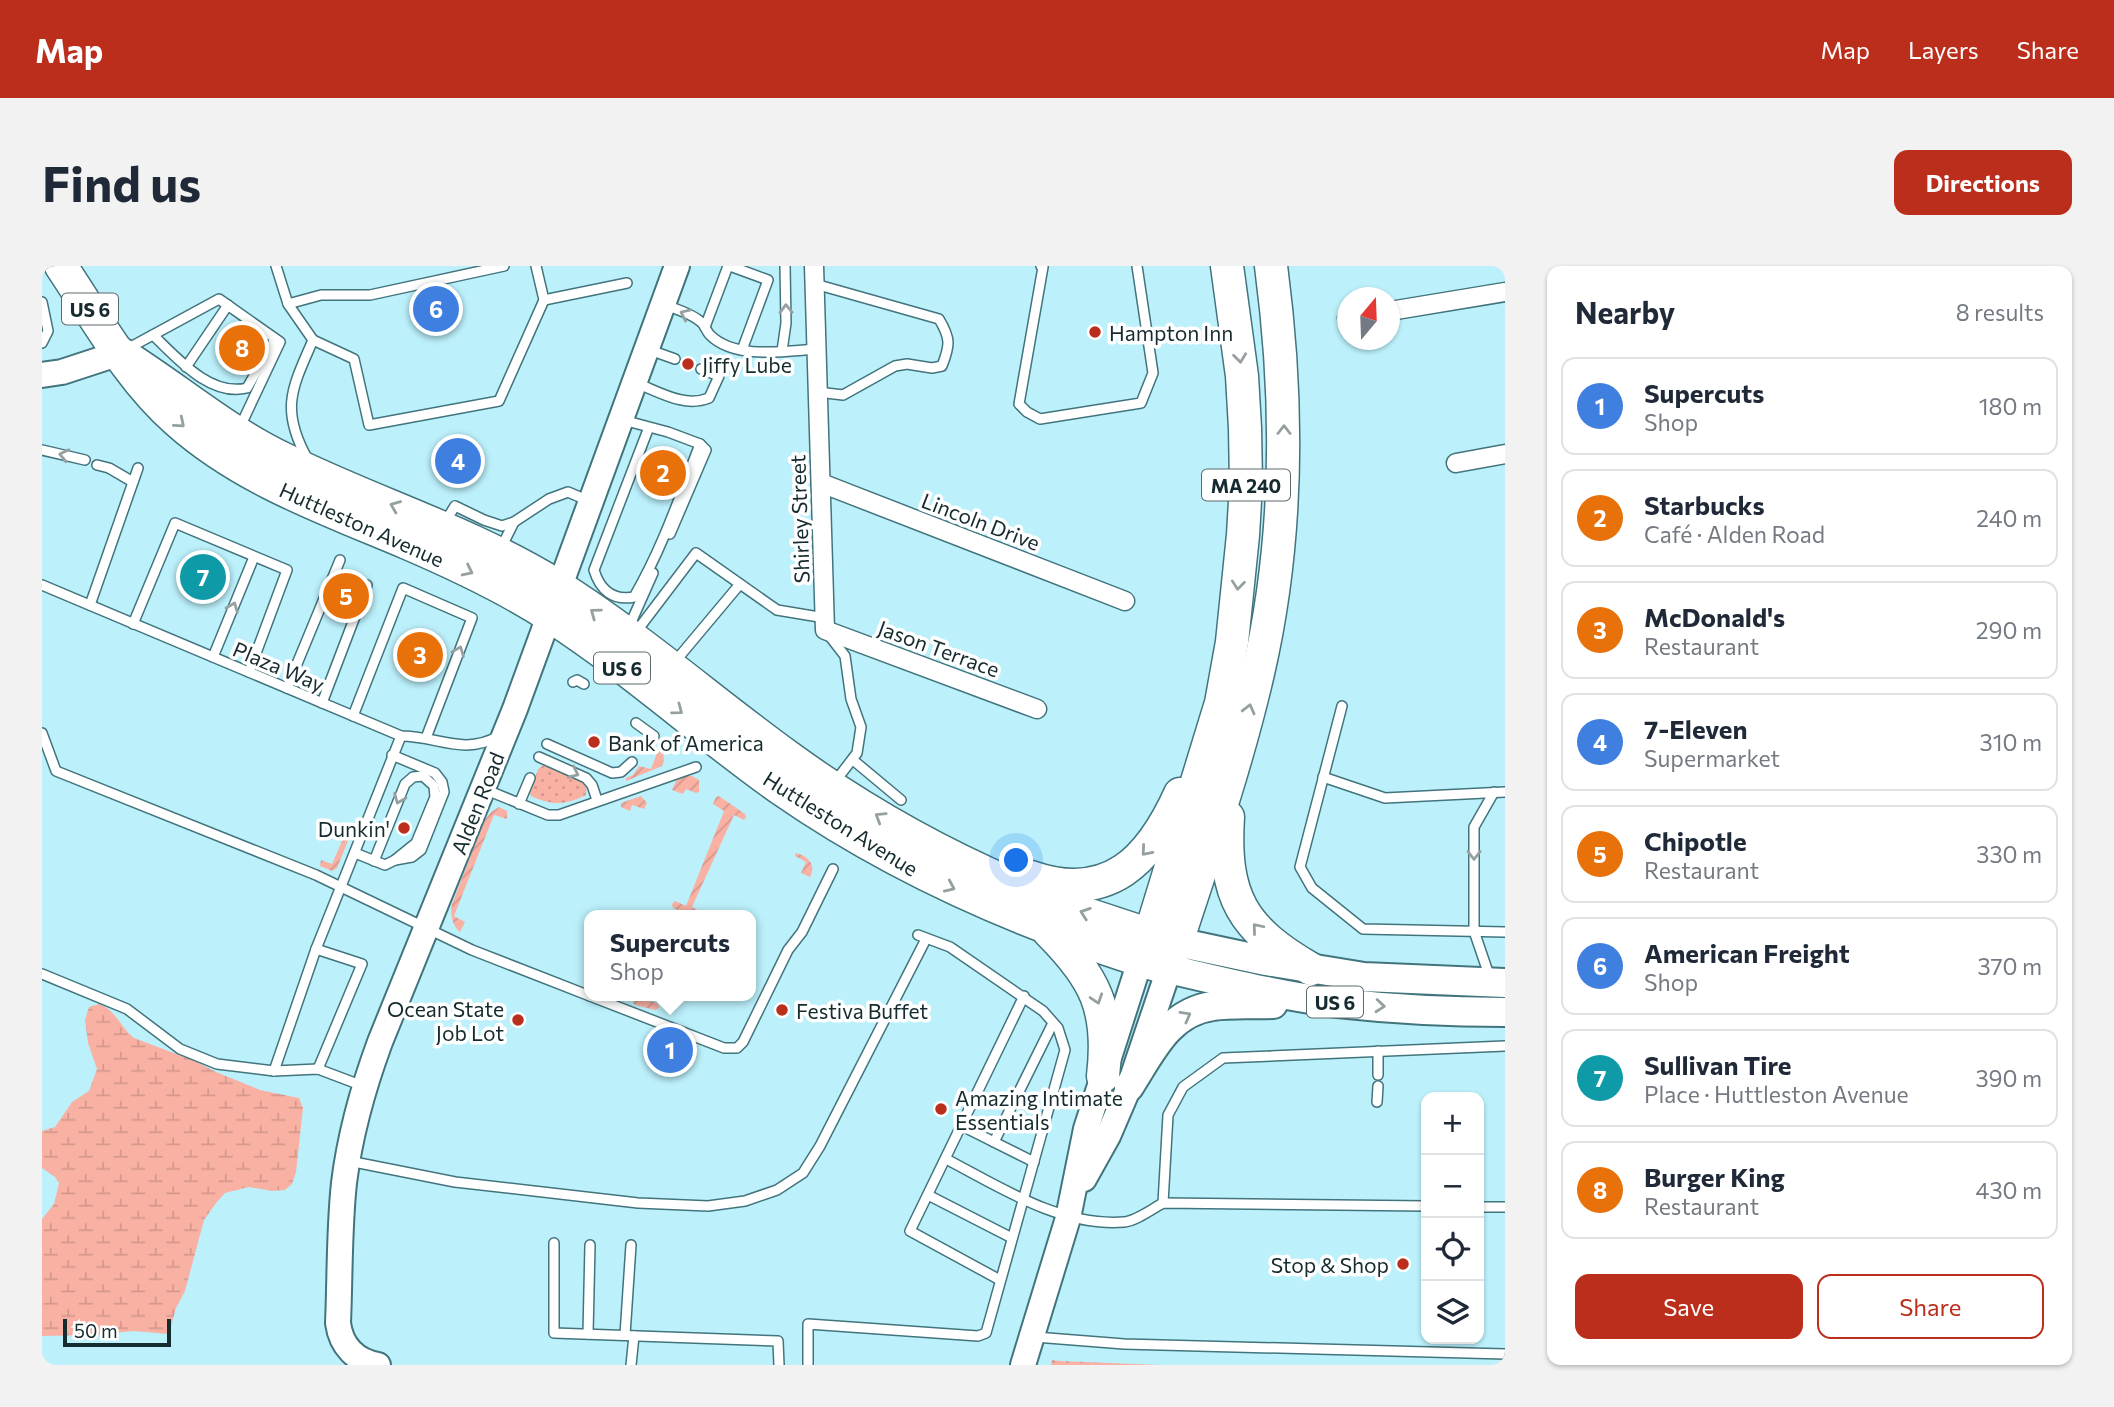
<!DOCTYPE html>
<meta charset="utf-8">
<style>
body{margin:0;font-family:Commissioner,sans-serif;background:#f2f2f3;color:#1f2937}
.controls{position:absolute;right:21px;bottom:21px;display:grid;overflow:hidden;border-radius:14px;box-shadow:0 2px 5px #0004}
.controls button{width:63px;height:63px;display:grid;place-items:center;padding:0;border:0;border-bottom:2px solid #e0e1e3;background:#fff;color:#1f2937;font:35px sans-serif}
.compass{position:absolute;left:1295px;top:21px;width:63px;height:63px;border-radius:50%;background:#fff;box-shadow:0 2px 5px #0004;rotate:19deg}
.scale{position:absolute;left:21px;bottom:18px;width:108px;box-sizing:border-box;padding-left:7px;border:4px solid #162b2f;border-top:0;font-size:19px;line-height:24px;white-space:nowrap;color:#162b2f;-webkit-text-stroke:5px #fff;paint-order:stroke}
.you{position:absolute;left:975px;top:595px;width:24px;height:24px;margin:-18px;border:5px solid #fff;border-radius:50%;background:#1a73e8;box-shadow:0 0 0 10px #1a73e833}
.badge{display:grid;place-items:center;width:46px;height:46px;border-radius:50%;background:#bb2e1b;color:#fff;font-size:23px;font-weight:700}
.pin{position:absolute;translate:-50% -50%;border:4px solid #fff;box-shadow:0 2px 7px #0006}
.popup{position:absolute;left:542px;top:644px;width:172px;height:91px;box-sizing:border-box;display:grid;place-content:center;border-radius:14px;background:#fff;filter:drop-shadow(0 2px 5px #0005);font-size:23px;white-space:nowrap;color:#747a83}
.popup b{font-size:26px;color:#1f2937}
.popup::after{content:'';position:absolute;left:50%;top:100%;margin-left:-14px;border:14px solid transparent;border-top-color:#fff}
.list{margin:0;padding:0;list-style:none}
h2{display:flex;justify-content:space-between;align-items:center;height:91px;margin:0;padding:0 28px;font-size:30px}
h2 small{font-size:23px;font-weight:400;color:#747a83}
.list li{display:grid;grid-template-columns:46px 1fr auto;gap:21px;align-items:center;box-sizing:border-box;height:98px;margin:0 14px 14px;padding:0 14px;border:2px solid #e0e1e3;border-radius:14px}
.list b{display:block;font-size:26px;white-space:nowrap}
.list p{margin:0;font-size:23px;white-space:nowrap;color:#747a83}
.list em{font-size:23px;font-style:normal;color:#747a83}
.actions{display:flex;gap:14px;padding:21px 28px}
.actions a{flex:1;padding:16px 0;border:2px solid #bb2e1b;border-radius:14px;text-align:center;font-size:24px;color:#bb2e1b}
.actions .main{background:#bb2e1b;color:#fff}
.icon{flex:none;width:38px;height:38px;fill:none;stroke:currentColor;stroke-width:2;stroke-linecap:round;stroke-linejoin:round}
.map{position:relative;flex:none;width:1463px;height:1099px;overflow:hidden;border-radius:14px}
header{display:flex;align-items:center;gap:42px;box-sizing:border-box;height:98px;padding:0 35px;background:#bb2e1b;color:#fff}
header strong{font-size:33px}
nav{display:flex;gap:38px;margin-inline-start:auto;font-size:24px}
.intro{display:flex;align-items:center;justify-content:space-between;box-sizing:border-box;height:168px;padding:0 42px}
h1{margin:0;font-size:49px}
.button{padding:18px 32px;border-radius:14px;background:#bb2e1b;color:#fff;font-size:24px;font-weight:700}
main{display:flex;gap:42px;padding:0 42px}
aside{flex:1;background:#fff;border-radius:14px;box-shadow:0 2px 5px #0004}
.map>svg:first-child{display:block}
</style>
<header>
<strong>Map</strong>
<nav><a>Map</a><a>Layers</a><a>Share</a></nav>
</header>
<div class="intro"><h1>Find us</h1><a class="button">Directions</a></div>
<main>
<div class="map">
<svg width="1463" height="1099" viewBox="0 0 1463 1099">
<defs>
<pattern id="grass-dots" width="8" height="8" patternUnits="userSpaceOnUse" patternTransform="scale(1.75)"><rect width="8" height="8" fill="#f9b1a3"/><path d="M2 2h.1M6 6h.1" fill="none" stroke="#d5988d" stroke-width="1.8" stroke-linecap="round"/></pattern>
<pattern id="wetland-marsh" width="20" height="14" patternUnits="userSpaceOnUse" patternTransform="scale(1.75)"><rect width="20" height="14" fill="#f9b1a3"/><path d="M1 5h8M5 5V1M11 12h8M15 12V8" fill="none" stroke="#d5988d"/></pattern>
<pattern id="garden-furrows" width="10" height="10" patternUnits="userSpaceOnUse" patternTransform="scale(1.75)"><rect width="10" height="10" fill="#f9b1a3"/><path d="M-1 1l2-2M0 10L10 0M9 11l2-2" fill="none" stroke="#d5988d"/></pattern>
</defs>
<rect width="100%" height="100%" fill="#bcf1fc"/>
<g fill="url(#grass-dots)">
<path d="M502,499L545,518L544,529C524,539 510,540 489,530L487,524L497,502Z"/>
<path d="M1010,1094L1018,1095L1118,1099H1009Z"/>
</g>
<path fill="url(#wetland-marsh)" d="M57,738C74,744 79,762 92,772L153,795L174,806L218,824L257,832L261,842L254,906L250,918L243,924L230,925L207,921L183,927L174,937L162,954L143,1025L134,1042L127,1068L91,1065L53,1069L0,1070V953L12,938L17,917L13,911L0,902V865L13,861L30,836L47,825L55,803L46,777L43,754L47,741Z"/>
<g fill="url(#garden-furrows)">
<path d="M607,478L621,486L622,495L620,500L584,515V512L591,509L597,500L609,503L615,487L605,482Z"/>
<path d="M640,510H650L657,514V526L654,527L644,523L641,528L630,524L635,513Z"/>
<path d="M599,530L605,537L602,543L590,539L588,545L579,541V537Z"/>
<path d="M677,530L703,548L704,552L702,554L692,549L650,641L659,646L660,649L647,646L646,649H639L640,646L631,642L630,638L633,635L644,640L682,545L671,538L674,531Z"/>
<path d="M457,541L465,545V553L452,549L412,650L423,656L418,666C410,660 408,647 410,638L442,555L449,546Z"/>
<path d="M305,564L309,567L295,602L290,605L278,600L279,594L290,598Z"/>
<path d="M754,587C766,590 775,599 768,611L759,607L764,596L753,590Z"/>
<path d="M594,730L605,734L609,730L607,734L616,738L617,742L613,744L593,739L591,737Z"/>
</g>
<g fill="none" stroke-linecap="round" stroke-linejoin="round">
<defs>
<g id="lane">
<path d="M234,0L246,38L271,74C250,122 238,143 265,192"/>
<path d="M688,0L726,14L700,84"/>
<path d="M999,0L1001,1L977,138L985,146L998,153L1099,137L1111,107L1095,0"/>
<path d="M773,18L897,53C909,73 908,79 900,100L890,102L865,98L853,100L801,129L776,126"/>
<path d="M502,34L585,17"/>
<path d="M0,36L6,65L0,77"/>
<path d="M246,38L279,29H328L462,0"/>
<path d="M624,39C635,44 649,47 659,56C663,59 664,65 668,69C693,94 743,85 775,83"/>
<path d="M663,61L686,0"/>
<path d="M111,69C135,92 168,131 205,122L233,73"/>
<path d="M271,74L312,93L327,159L457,135L502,34L494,0"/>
<path d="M85,83L177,33L238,76L198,161"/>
<path d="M605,83L633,93"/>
<path d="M740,85L744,57L743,0"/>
<path d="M144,101L186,39"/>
<path d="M594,117C618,126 642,142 667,132L677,110L659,103"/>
<path d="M581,154L626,166L658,178C638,230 620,283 592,331C571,335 558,324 552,304L607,161"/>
<path d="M0,184L43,194"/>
<path d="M55,199L67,202L91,216"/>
<path d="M403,256L413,240L442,254L460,260L472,256L507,233L526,226L547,235"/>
<path d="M628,268L664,184L658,178"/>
<path d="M459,282L472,256"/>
<path d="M0,319L359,470C396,470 421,490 457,470"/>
<path d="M48,339L96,202"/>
<path d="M91,358L133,257L245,304L207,406"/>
<path d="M587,361L611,307"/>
<path d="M594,366L654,287L735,344L783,352"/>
<path d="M786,368L803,390L809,433L819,461L815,487L792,517"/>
<path d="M171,391L212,291"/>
<path d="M631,398L698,318"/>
<path d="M531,416L535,414L542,418"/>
<path d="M245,422L298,294"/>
<path d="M280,437L325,319"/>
<path d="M1300,440L1258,601L1270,622L1321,663L1463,666"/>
<path d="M311,450L361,322L430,352L384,472"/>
<path d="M594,457L612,470"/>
<path d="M0,467L14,505L274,609L430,684L548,730"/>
<path d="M505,478L570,507L579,506L590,496"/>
<path d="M497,491L544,512L550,519L555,534"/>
<path d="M811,494L859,534"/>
<path d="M1281,511L1343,532L1463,526"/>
<path d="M442,523L506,549H517L654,501"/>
<path d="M477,538L488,512"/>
<path d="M313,587L343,599L353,594L370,591L379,584L402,526L400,516L393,507L350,489"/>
<path d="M332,595L363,518L371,511L381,510L392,520L393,531L374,577L353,594"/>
<path d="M274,683L320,698L276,803"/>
<path d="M0,708L85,743L138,783L175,798L232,805L276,803L321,820"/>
<path d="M1448,712L1432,665V561L1452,526"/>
<path d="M548,730L682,782H695L701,776L746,684L760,666L791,603"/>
<path d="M232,805L274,683L359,470"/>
<path d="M1336,809V785"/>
<path d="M1335,836L1336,820"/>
<path d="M920,860L992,896"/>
<path d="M952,876L1011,757"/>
<path d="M904,893C958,921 1018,961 1082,956C1094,955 1110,943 1121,937L1384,940"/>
<path d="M307,895L413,916L596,937L666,940L703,935L735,924L761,907L778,880L884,673"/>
<path d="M886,929L970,972"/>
<path d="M1121,937L1126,849L1141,821L1181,792L1463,780"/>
<path d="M1437,941H1463"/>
<path d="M512,977V1067L736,1075L737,1099"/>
<path d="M958,1014L868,965L982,730"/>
<path d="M546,1068L548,979"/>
<path d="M583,1069L589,979"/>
<path d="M993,1071L1082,1078L1463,1088"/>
<path d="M589,1099L592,1070"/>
<path d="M766,1099V1058L936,1070L944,1067L1023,784L1016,762L1001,745L908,681L876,669"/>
</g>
<g id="street">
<path d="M772,0L783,364L995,443"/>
<path d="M1348,45L1463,26"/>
<path d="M1305,52H1306"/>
<path d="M1414,197L1463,188"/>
<path d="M779,217L1083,335"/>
</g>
<g id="secondary">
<path d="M0,109L20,106L78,87"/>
<path d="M1042,913L1066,870L1087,821L1127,703"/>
<path d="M336,1099C314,1095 299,1080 296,1057C298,1011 297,963 302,917C308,868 321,822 338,776L473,443L635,0"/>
<path d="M981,1099L1026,952L1044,863L1098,695"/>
</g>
<g id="primary">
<path d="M1463,717L1322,711L1224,695L1135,676L1127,703C1183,716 1239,730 1296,737C1351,743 1407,746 1463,746"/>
<path d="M1087,821C1109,787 1126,746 1171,740C1190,737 1211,739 1231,738"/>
</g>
<g id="highway">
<path d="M19,0C54,52 87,113 135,155C201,214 285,243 365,277C414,298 463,321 508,350C589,402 661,468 739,523C857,605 989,662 1127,703"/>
<path d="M78,87C133,121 183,165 242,193C333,238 426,265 514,319C595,370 668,434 745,490C863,576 995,638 1135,676C1164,587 1195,498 1216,407C1247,273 1247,135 1229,0"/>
<path d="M1186,551C1181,631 1200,663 1269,703"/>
<path d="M989,611C1067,638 1108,594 1138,528"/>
<path d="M1007,666C1053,712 1069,743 1061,810"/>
<path d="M1108,669L1179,437L1190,376L1201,269L1204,218L1203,162L1200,110L1185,0"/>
</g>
</defs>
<use href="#lane" stroke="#42747d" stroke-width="12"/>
<use href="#street" stroke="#42747d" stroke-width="21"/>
<use href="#secondary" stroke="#42747d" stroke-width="28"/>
<use href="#primary" stroke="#42747d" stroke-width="32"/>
<use href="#highway" stroke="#42747d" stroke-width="35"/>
<use href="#lane" stroke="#fff" stroke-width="9"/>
<use href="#street" stroke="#fff" stroke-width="18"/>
<use href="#secondary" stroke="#fff" stroke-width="24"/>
<use href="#primary" stroke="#fff" stroke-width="28"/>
<use href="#highway" stroke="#fff" stroke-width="32"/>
</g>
<defs><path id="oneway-chevron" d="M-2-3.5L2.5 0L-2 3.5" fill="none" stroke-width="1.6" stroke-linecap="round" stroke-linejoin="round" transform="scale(1.75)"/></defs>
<g stroke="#96a0a1">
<use href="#oneway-chevron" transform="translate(744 43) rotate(-91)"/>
<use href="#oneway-chevron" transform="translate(643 48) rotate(-155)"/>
<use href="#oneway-chevron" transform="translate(1198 92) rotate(83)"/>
<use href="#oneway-chevron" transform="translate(138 157) rotate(40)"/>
<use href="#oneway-chevron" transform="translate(1242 164) rotate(-90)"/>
<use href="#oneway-chevron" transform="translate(22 189) rotate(-167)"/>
<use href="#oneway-chevron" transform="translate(353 240) rotate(-158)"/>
<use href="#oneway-chevron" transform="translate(426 305) rotate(26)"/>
<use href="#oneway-chevron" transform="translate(1196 319) rotate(96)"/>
<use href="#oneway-chevron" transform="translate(191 341) rotate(-68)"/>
<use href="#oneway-chevron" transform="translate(553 347) rotate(-144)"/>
<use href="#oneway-chevron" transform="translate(417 385) rotate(-69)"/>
<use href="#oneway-chevron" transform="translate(1207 443) rotate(-76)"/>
<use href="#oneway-chevron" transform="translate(636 444) rotate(37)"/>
<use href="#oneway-chevron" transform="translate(532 507) rotate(25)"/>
<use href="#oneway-chevron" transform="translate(357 533) rotate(112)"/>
<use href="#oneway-chevron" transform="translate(838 551) rotate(-148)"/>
<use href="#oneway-chevron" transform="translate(1104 585) rotate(131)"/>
<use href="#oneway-chevron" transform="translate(1432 589) rotate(90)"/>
<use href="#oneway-chevron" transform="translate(908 621) rotate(24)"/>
<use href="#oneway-chevron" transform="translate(1043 647) rotate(-161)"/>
<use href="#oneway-chevron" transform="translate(1215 662) rotate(-130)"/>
<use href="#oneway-chevron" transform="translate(1055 733) rotate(72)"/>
<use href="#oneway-chevron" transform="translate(1338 740) rotate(5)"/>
<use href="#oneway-chevron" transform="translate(1144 750) rotate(-29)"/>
</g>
<g fill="#bb2e1b" stroke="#fff" stroke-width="2.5">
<circle cx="1053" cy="66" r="7"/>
<circle cx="646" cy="98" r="7"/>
<circle cx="552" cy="476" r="7"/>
<circle cx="362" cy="562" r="7"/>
<circle cx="740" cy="744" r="7"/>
<circle cx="476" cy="754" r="7"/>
<circle cx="899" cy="843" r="7"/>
<circle cx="1361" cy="998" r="7"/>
</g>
<g text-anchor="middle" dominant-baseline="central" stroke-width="7" stroke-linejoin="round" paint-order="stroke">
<g fill="#fff" stroke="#5c6b6d" stroke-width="2">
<rect x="20" y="27.5" width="56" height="31" rx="5"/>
<rect x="1160" y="203.5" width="88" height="31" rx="5"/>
<rect x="552" y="386.5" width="56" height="31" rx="5"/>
<rect x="1265" y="720.5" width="56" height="31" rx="5"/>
</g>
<g font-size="19" font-weight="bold" fill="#162b2f">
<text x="48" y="43">US 6</text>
<text x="1204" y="219">MA 240</text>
<text x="580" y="402">US 6</text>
<text x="1293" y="736">US 6</text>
</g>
<g font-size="21" fill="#162b2f" stroke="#fff" text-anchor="start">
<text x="1067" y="66">Hampton Inn</text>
<text x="660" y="98">Jiffy Lube</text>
<text x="566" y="476">Bank of America</text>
<text x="348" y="562" text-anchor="end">Dunkin'</text>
<text x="462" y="742" text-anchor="end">Ocean State<tspan x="462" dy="24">Job Lot</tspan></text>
<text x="754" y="744">Festiva Buffet</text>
<text x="913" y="831">Amazing Intimate<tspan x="913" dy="24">Essentials</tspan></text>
<text x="1347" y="998" text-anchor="end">Stop &amp; Shop</text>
</g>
<g font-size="21" fill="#162b2f" stroke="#fff">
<text transform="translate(757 253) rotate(-92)">Shirley Street</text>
<text transform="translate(939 255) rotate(21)">Lincoln Drive</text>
<text transform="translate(320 258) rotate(24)">Huttleston Avenue</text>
<text transform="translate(897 382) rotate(20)">Jason Terrace</text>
<text transform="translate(237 400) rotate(23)">Plaza Way</text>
<text transform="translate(435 537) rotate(-68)">Alden Road</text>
<text transform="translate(799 557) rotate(32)">Huttleston Avenue</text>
</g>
</g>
</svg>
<div class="controls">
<button>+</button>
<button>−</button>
<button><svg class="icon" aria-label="locate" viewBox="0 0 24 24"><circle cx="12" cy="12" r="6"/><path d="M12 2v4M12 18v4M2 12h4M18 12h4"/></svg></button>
<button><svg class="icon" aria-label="layers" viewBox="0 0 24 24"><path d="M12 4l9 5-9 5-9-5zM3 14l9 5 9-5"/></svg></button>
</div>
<svg class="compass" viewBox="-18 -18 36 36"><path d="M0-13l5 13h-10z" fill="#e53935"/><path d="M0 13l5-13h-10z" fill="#747a83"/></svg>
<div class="scale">50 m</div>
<div class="you"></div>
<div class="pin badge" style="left:628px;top:784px;background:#3f7fe0">1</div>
<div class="popup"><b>Supercuts</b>Shop</div>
<div class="pin badge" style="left:621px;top:207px;background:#e8710a">2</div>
<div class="pin badge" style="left:378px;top:389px;background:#e8710a">3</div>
<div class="pin badge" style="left:416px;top:195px;background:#3f7fe0">4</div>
<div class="pin badge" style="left:304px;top:330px;background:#e8710a">5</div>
<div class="pin badge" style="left:394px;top:43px;background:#3f7fe0">6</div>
<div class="pin badge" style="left:161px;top:311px;background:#0f9aa8">7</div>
<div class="pin badge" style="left:200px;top:82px;background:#e8710a">8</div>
</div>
<aside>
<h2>Nearby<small>8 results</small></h2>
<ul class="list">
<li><span class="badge" style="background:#3f7fe0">1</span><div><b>Supercuts</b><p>Shop</p></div><em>180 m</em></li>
<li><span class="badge" style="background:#e8710a">2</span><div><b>Starbucks</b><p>Café · Alden Road</p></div><em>240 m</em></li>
<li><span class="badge" style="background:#e8710a">3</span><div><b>McDonald's</b><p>Restaurant</p></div><em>290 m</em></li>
<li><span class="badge" style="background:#3f7fe0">4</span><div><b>7-Eleven</b><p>Supermarket</p></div><em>310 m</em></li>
<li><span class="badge" style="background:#e8710a">5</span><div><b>Chipotle</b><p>Restaurant</p></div><em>330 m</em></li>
<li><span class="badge" style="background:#3f7fe0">6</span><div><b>American Freight</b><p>Shop</p></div><em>370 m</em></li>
<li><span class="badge" style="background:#0f9aa8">7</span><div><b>Sullivan Tire</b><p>Place · Huttleston Avenue</p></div><em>390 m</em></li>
<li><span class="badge" style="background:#e8710a">8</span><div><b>Burger King</b><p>Restaurant</p></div><em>430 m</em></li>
</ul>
<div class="actions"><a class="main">Save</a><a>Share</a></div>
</aside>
</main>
